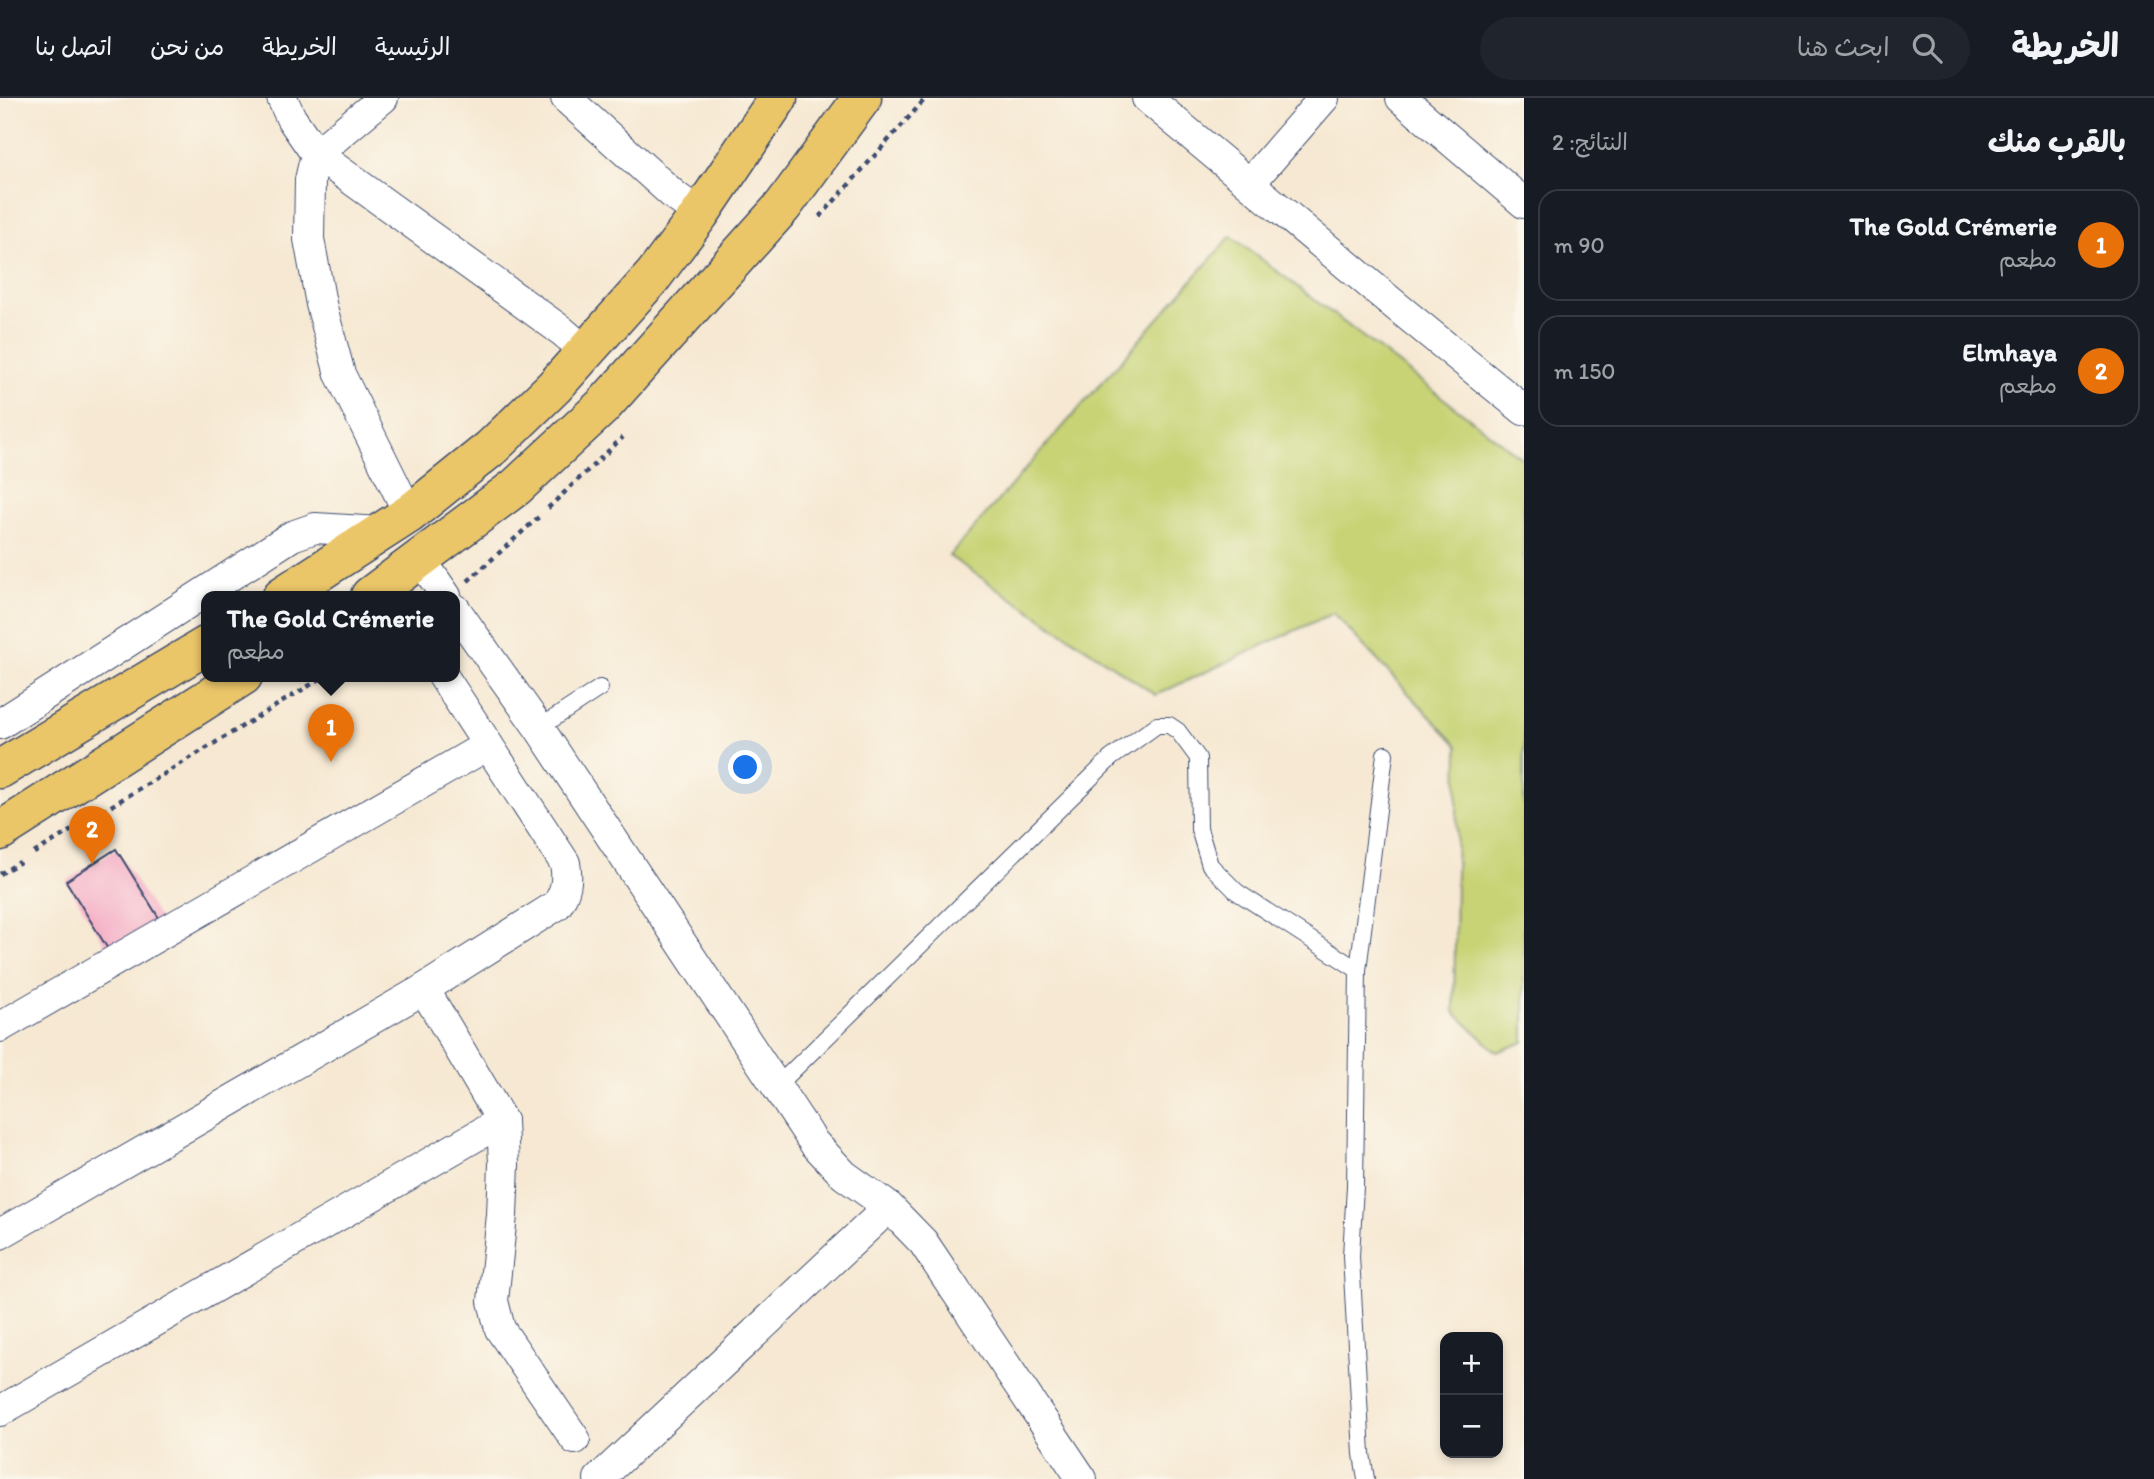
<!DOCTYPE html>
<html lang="ar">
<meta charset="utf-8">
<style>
body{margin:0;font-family:Itim,"Playpen Sans Arabic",sans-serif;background:#20242c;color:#f1f3f6;direction:rtl}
.controls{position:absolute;right:21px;bottom:21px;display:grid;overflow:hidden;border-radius:14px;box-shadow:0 4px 10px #0003}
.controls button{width:63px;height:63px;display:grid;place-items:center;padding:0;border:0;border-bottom:2px solid #363941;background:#171b24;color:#f1f3f6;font:35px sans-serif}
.you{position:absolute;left:746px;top:670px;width:24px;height:24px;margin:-18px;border:5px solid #fff;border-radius:50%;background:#1a73e8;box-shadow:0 0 0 10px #1a73e833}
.badge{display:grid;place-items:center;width:46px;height:46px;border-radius:50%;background:#7c3aed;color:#fff;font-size:23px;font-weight:700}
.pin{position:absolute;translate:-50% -58px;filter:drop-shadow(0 2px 4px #0008)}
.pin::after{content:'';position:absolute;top:37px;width:24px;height:21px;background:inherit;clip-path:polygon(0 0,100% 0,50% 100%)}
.popup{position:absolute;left:201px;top:493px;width:259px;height:91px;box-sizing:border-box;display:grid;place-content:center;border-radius:14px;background:#171b24;filter:drop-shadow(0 2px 5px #0005);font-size:23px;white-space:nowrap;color:#9ea1a6}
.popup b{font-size:26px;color:#f1f3f6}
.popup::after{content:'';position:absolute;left:50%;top:100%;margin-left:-14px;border:14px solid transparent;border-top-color:#171b24}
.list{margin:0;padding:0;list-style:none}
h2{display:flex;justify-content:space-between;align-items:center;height:91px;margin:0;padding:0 28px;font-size:30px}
h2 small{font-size:23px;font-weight:400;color:#9ea1a6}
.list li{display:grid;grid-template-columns:46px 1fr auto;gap:21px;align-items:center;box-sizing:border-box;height:112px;margin:0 14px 14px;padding:0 14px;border:2px solid #363941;border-radius:21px}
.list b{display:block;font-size:26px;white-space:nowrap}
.list p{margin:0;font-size:23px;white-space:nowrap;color:#9ea1a6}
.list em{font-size:23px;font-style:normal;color:#9ea1a6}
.icon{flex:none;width:38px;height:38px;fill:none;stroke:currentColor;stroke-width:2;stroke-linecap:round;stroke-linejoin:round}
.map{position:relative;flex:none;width:1524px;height:1381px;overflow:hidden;direction:ltr}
header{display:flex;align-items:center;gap:42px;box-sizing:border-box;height:98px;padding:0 35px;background:#171b24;border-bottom:2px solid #363941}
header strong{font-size:33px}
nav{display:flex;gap:38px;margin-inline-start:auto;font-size:24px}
.search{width:490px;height:63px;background:#20242c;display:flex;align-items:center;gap:18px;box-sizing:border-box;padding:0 24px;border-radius:38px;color:#9ea1a6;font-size:26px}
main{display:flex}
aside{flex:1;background:#171b24}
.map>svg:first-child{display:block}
</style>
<header>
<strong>الخريطة</strong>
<div class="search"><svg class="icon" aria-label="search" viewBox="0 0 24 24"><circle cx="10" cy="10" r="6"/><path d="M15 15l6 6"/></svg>ابحث هنا</div>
<nav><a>الرئيسية</a><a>الخريطة</a><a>من نحن</a><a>اتصل بنا</a></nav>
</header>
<main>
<aside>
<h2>بالقرب منك<small>النتائج: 2</small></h2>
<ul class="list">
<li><span class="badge" style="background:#e8710a">1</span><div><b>The Gold Crémerie</b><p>مطعم</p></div><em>90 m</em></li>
<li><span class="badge" style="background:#e8710a">2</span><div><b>Elmhaya</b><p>مطعم</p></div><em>150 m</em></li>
</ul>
</aside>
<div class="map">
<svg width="1524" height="1381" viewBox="0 0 1524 1381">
<rect width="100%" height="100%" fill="#fbf7ec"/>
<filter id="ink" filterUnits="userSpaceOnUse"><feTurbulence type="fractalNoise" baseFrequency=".0143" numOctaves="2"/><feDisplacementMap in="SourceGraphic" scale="14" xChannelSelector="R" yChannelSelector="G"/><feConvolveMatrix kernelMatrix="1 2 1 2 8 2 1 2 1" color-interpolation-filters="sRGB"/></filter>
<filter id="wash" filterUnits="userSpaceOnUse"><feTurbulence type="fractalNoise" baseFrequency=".00686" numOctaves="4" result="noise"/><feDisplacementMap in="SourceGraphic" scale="28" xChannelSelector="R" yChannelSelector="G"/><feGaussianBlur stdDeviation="1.57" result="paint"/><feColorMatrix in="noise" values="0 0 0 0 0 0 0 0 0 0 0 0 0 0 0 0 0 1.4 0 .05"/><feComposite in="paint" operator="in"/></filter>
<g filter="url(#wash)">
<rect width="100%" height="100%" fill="#f6e8d2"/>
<path fill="#c7d375" stroke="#71816a" stroke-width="2" d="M1231,138L1524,362V944L1497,954L1454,914L1458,648L1333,515L1156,597L949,458Z"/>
<g id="blocks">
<path fill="#f4abc4" d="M116,751L162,825L111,856L66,783Z"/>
</g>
</g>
<g filter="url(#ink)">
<use href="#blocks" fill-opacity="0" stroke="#3c4b6f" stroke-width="2"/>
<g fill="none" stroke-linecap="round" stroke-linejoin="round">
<defs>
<g id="service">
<path d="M539,630L600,590"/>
<path d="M777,988L1111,660L1157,627H1169L1178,633L1198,660L1199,731L1210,767L1237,794L1358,872"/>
<path d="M1366,1381L1362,1356L1351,1158L1355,1088L1358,872L1385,656"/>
</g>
<g id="minor">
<path d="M282,0L291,20L316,56L562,233L585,253"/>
<path d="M383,0L316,56L310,82L309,141L321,206L340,276L409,416"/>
<path d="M566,0L675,98L700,116"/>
<path d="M1147,0L1396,208L1524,312"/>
<path d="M1401,0L1524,105"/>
<path d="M1250,85L1324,0"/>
<path d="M421,462L446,498"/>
<path d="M455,511L539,630L814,1045L844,1077L889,1109L923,1144L1082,1381"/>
<path d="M0,626L292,438L315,430L381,434"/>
<path d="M424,891L502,1023L504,1066L502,1117L493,1203L500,1231L575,1341"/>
<path d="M0,929L488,647"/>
<path d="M0,1136L424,891L557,807C566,793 568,782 565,765L443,578"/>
<path d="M0,1313L502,1023"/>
<path d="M599,1381L889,1109"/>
</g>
<g id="primary">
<path d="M282,498L409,416L491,350L554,289L654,177L700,116L778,0"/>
<path d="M370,498L516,389L602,309L783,108L862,0"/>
<path d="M0,671L207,547"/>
<path d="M0,733L243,578"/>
</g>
</defs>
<use href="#service" stroke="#3c4b6f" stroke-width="18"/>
<use href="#minor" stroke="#3c4b6f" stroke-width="32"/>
<use href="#primary" stroke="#3c4b6f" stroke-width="41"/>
<g stroke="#3c4b6f" stroke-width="4.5" stroke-dasharray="5 5" stroke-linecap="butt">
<path d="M820,119L926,0"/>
<path d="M548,410L623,339"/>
<path d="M468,483L542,416"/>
<path d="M34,755L325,578"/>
<path d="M0,776L20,764"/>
</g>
<use href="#service" stroke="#fff" stroke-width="16"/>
<use href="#minor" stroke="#fff" stroke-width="30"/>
<use href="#primary" stroke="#ebc669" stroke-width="38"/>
</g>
</g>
</svg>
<div class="controls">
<button>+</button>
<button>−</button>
</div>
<div class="you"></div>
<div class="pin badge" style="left:331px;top:664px;background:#e8710a">1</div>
<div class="popup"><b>The Gold Crémerie</b>مطعم</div>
<div class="pin badge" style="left:92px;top:766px;background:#e8710a">2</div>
</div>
</main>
